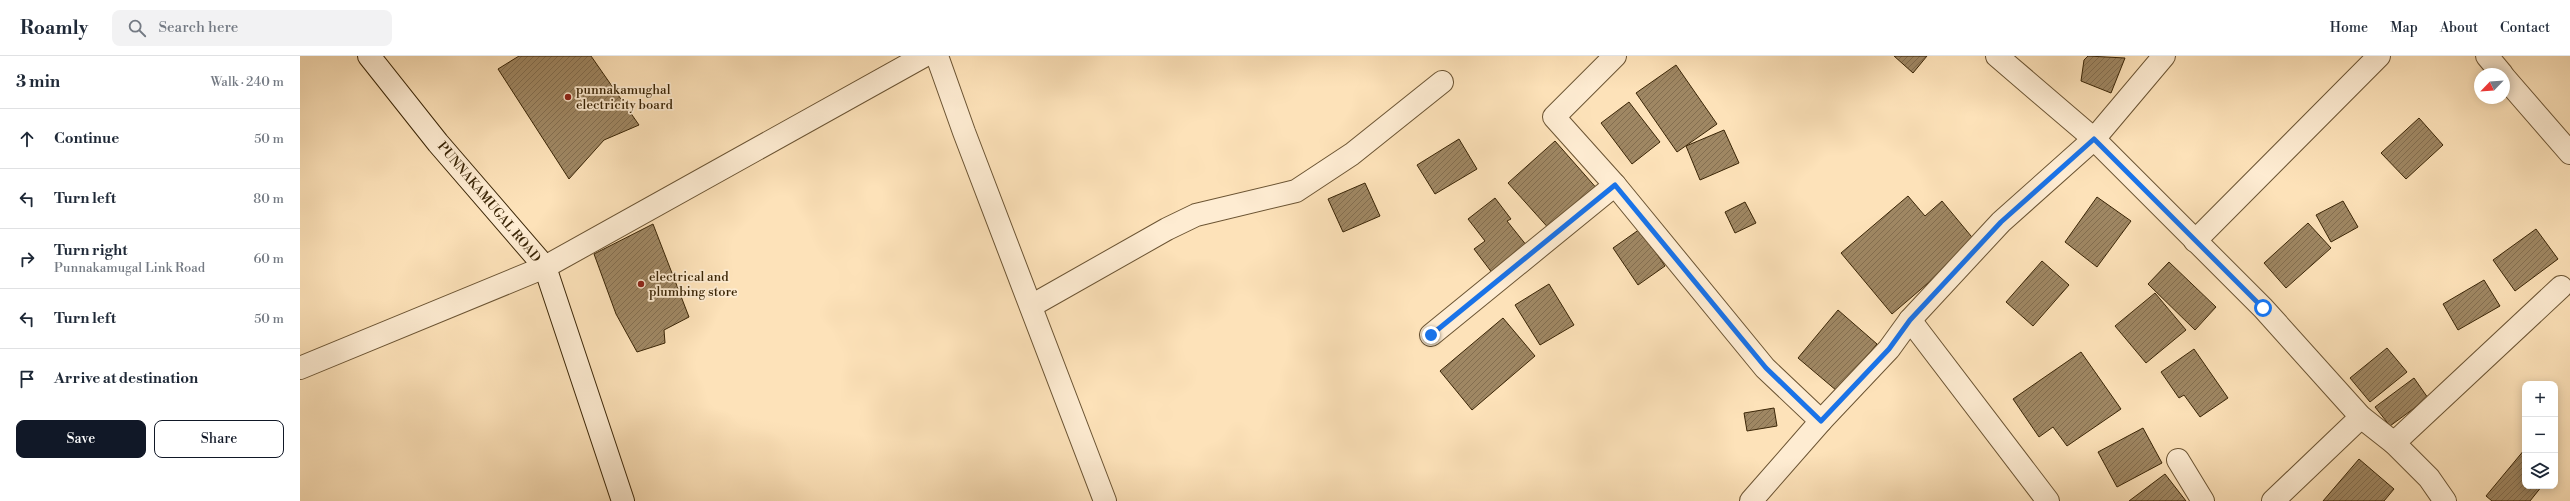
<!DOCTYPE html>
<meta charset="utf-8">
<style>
body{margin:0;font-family:"Libre Bodoni",serif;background:#f2f2f3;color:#1f2937}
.controls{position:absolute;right:12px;bottom:12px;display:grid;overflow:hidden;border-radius:8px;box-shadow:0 2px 10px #0003}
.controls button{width:36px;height:36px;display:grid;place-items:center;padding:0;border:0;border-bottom:1px solid #e0e1e3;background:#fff;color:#1f2937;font:20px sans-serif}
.compass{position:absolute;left:2174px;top:12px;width:36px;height:36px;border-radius:50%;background:#fff;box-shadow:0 2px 10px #0003;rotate:245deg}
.stop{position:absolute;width:12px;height:12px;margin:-9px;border:3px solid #1a73e8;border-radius:50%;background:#fff}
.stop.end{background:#1a73e8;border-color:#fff;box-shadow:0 1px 4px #0008}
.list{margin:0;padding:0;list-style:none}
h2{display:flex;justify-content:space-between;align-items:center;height:52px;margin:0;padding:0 16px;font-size:17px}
h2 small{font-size:13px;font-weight:400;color:#747a83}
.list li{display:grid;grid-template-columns:26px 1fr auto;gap:12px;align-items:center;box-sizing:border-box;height:60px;padding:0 16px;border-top:1px solid #e0e1e3}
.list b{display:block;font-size:15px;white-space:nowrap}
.list p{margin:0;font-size:13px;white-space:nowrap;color:#747a83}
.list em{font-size:13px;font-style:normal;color:#747a83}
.actions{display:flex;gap:8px;padding:12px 16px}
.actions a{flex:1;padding:9px 0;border:1px solid #111827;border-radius:8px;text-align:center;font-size:14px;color:#111827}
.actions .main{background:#111827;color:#fff}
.icon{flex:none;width:22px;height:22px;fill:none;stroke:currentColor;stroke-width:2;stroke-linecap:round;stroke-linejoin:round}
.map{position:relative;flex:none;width:2270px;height:445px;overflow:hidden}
header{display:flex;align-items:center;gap:24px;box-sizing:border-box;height:56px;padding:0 20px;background:#fff;border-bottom:1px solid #e0e1e3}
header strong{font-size:19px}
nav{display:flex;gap:22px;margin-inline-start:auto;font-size:14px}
.search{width:280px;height:36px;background:#f2f2f3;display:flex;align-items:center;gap:10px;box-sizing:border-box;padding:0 14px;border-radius:8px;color:#747a83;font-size:15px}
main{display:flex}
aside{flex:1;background:#fff}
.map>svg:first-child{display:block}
</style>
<header>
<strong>Roamly</strong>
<div class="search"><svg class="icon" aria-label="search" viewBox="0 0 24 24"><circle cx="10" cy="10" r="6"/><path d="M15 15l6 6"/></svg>Search here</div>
<nav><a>Home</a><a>Map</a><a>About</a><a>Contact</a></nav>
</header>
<main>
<aside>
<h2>3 min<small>Walk · 240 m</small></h2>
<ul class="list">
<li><svg class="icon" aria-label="ahead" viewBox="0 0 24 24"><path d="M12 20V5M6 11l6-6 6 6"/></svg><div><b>Continue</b></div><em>50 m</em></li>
<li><svg class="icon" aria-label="left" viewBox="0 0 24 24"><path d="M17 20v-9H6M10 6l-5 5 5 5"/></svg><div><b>Turn left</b></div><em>80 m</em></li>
<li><svg class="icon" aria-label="right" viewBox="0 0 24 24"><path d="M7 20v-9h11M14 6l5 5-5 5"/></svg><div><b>Turn right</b><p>Punnakamugal Link Road</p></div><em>60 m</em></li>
<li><svg class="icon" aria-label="left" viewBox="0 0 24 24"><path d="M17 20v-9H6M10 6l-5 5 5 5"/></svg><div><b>Turn left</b></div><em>50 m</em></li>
<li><svg class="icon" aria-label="arrive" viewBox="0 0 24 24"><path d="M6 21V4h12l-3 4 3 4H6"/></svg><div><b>Arrive at destination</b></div></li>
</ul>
<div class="actions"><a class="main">Save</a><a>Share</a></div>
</aside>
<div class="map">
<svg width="2270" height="445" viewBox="0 0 2270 445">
<defs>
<pattern id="building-hatch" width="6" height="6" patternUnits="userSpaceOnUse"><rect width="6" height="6" fill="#9f8763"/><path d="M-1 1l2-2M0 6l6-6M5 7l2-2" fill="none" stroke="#836e50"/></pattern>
</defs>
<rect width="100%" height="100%" fill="#fde2b9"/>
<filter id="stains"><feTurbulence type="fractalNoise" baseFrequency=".005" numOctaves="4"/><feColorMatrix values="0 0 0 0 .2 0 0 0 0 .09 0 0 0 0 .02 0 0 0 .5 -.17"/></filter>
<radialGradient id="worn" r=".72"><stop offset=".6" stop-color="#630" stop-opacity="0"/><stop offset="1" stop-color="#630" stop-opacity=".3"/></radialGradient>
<g fill="url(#building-hatch)" stroke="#3a2506">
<path d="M219,0H291L339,69L304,84L269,123L198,13Z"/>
<path d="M1594,0H1627L1613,17Z"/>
<path d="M1788,0L1825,2L1811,37L1781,25L1784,4Z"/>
<path d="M1376,9L1417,68L1377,96L1336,37Z"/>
<path d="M1329,46L1360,86L1332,108L1301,67Z"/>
<path d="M2119,62L2143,89L2106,123L2081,97Z"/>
<path d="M1424,74L1439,107L1400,124L1386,90Z"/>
<path d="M1159,83L1177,113L1135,138L1117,109Z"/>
<path d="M1255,85L1299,135L1252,176L1208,127Z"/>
<path d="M1065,127L1080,160L1043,176L1028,143Z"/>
<path d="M1608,140L1625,160L1642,145L1676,186L1592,258L1541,197Z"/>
<path d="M1797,141L1831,165L1797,211L1765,186Z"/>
<path d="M1195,142L1211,163L1207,165L1231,195L1196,222L1174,193L1185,185L1168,163Z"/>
<path d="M2043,145L2058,171L2031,186L2016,159Z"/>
<path d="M1445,146L1456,167L1435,177L1425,156Z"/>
<path d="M2008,167L2031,192L1986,232L1964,207Z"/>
<path d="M353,168L389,261L364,274L365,287L337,296L316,258L294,198Z"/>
<path d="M1340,173L1365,210L1338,229L1313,192Z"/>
<path d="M2236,173L2258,203L2215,235L2193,204Z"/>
<path d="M1742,205L1769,229L1733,270L1706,246Z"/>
<path d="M1869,206L1916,251L1895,274L1848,228Z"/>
<path d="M2184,224L2200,250L2158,274L2143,248Z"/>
<path d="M1249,228L1274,269L1240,289L1215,249Z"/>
<path d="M1855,237L1886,274L1846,307L1815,270Z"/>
<path d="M1538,254L1577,288L1537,335L1498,302Z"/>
<path d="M1203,262L1235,300L1172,354L1140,315Z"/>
<path d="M2087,292L2107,316L2070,346L2050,322Z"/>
<path d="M1894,293L1928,342L1900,361L1884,339L1879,342L1861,316Z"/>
<path d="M1781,296L1821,353L1767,390L1753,371L1739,381L1713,343Z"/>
<path d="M2114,322L2128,342L2090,370L2075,351Z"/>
<path d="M1474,352L1477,370L1447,375L1444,357Z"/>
<path d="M1843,372L1862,407L1817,431L1798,396Z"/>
<path d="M2225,393V430H2242L2230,445H2192L2186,440Z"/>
<path d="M2059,403L2094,433L2084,445H2023Z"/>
<path d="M1865,418L1886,445H1829Z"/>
</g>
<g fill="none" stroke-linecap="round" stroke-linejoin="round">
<defs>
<g id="street">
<path d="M637,0L664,76L805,445"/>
<path d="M1315,0L1254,61L1315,129L1465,312L1521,365L1451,445"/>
<path d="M1697,0L1794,83L1963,252L2061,361L2094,387L2129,422L2145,445"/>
<path d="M2187,0L2202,18"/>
<path d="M2204,21L2270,97"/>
<path d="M1895,185L2079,0"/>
<path d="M731,250L867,173L896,159L996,135L1052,98L1142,26"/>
<path d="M1610,264L1748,445"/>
<path d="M1131,279L1315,129"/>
<path d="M0,312L245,211L624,0"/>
<path d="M1521,365L1589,293L1610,264L1701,166L1794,83L1864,0"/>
<path d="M2094,387L2261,231"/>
<path d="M1878,404L1903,445"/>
<path d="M1973,445L2061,361"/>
</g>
<path id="secondary" d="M69,0L138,87L245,211L323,445"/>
</defs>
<use href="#street" stroke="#6b5433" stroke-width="24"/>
<use href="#secondary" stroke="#3a2506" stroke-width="24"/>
<use href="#street" stroke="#feecd2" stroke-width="22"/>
<use href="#secondary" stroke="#feecd2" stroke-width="22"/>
</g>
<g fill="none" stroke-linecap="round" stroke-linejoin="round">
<path stroke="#1a73e8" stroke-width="5" d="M1131,279L1315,129L1466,312L1521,365L1589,293L1610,264L1701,166L1794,83L1963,252"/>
</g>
<g fill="#8f2418" stroke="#feecd2" stroke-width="1.5">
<circle cx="268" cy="41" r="4"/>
<circle cx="341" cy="228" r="4"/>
</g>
<g text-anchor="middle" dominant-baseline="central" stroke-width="3.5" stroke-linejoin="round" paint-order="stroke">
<g font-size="13" fill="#3a2506" stroke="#feecd2" text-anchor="start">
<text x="276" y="34">punnakamughal<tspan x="276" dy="15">electricity board</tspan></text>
<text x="349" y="221">electrical and<tspan x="349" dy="15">plumbing store</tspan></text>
</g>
<g font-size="13" fill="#3a2506" stroke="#feecd2">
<text transform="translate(189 146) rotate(50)">PUNNAKAMUGAL ROAD</text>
</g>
</g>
<rect width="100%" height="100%" filter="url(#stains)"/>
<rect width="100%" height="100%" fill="url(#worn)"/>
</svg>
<div class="controls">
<button>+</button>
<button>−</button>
<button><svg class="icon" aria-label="layers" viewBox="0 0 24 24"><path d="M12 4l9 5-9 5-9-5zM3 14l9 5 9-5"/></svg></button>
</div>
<svg class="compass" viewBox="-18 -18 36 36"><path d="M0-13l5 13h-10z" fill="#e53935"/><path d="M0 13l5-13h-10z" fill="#747a83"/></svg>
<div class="stop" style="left:1963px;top:252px"></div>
<div class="stop end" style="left:1131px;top:279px"></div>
</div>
</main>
